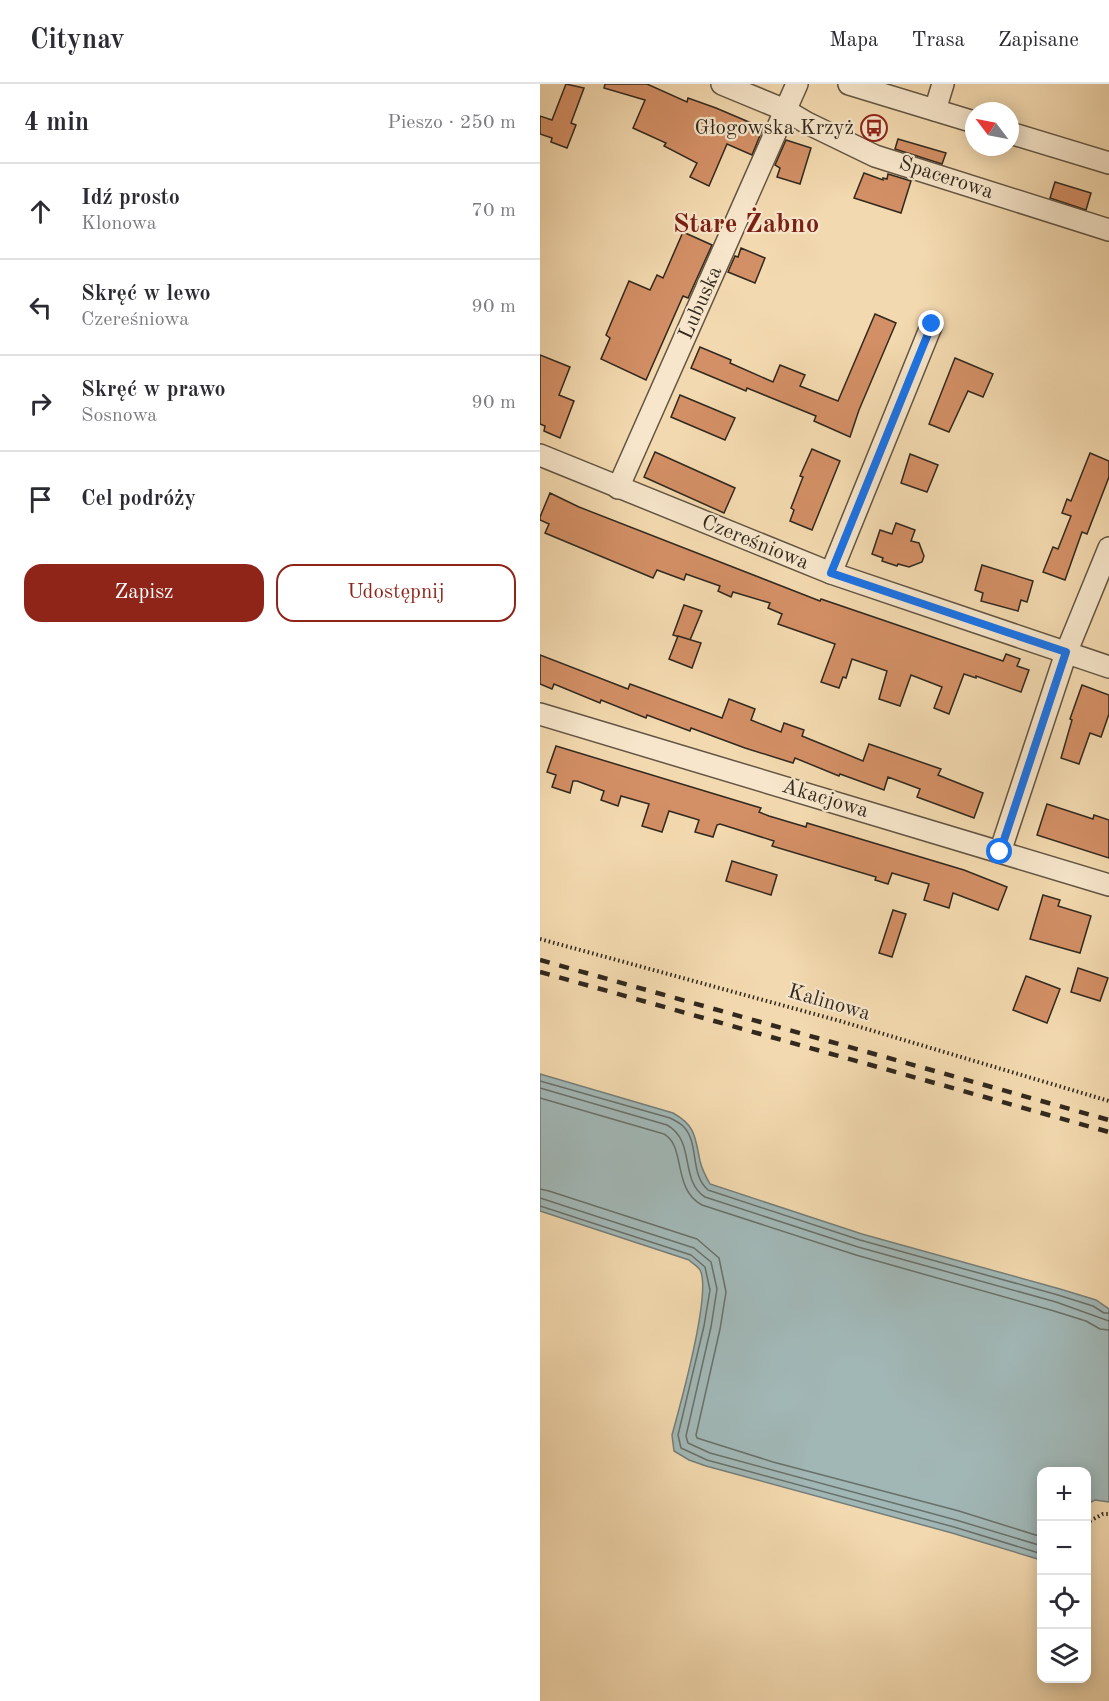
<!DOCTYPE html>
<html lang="pl">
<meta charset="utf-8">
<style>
body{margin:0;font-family:"Old Standard TT",serif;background:#f2f2f3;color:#2b2b33}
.controls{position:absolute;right:18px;bottom:18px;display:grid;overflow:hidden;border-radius:12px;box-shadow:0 3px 15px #0003}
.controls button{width:54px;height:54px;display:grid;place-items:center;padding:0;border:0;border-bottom:2px solid #e1e1e2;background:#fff;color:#2b2b33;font:30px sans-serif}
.compass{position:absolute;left:425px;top:18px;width:54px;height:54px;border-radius:50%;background:#fff;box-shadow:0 3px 15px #0003;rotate:302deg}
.stop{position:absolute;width:18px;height:18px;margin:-14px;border:4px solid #1a73e8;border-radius:50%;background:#fff}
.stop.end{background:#1a73e8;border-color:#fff;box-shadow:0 2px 6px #0008}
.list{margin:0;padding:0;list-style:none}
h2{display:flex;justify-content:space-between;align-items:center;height:78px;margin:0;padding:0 24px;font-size:26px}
h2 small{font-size:20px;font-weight:400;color:#7c7c81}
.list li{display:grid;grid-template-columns:39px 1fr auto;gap:18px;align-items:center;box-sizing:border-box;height:96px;padding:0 24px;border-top:2px solid #e1e1e2}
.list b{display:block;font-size:22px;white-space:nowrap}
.list p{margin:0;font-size:20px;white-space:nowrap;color:#7c7c81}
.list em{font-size:20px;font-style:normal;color:#7c7c81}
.actions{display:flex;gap:12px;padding:18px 24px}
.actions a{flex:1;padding:14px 0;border:2px solid #8f2418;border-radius:18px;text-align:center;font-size:21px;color:#8f2418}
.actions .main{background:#8f2418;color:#fff}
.icon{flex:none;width:33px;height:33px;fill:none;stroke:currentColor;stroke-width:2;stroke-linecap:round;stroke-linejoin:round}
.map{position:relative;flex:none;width:569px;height:1617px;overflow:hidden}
header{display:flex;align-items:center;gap:36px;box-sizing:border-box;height:84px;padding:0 30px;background:#fff;border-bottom:2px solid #e1e1e2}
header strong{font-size:28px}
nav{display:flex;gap:33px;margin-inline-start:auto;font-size:21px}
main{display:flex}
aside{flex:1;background:#fff}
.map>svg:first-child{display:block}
</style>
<header>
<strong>Citynav</strong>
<nav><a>Mapa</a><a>Trasa</a><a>Zapisane</a></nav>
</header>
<main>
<aside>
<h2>4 min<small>Pieszo · 250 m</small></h2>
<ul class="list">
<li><svg class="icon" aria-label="ahead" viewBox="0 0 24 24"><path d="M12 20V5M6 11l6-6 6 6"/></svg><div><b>Idź prosto</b><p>Klonowa</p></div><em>70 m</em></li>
<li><svg class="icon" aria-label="left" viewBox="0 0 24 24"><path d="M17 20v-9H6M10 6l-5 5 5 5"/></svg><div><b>Skręć w lewo</b><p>Czereśniowa</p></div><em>90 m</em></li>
<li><svg class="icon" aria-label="right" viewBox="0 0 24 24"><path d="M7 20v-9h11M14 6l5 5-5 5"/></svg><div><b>Skręć w prawo</b><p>Sosnowa</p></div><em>90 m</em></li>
<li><svg class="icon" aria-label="arrive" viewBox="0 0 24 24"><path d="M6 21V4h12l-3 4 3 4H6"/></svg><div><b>Cel podróży</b></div></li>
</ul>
<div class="actions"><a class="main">Zapisz</a><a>Udostępnij</a></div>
</aside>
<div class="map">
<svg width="569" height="1617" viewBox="0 0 569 1617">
<rect width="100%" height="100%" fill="#f3d9af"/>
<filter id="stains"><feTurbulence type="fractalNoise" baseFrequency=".00333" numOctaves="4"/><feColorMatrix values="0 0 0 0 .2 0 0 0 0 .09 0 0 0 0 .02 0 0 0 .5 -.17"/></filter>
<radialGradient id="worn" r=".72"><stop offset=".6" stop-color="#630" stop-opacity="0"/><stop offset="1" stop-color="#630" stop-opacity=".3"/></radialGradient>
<path fill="#a1b7b6" stroke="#747e79" stroke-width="1.5" d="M0,990L133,1029C156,1042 155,1053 160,1077C162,1085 166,1093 170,1100L322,1150L520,1205L556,1216L569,1225V1418L555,1416L547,1420L546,1388H502L501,1476L412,1449L166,1382L149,1376L134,1367L132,1351C140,1322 172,1208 160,1186C158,1182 152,1179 149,1176L0,1127Z"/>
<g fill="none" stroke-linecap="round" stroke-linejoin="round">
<g stroke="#69706a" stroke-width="1.5">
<path d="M0,997L130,1034C134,1036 140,1039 143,1042C160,1059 149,1089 168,1106L320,1156L518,1211L553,1222L564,1229H569"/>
<path d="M0,1004L127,1041C156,1057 139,1096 165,1113L318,1163L516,1218L569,1237"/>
<path d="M0,1014L124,1050C146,1062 132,1105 162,1121L316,1171L514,1227L546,1237L560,1245L569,1246"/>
<path d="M0,1105L9,1107L157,1155L179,1174L186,1208L180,1245L156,1351L157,1354L233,1378L419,1427L502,1453"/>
<path d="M0,1114L154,1164L171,1178L177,1205L171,1243L146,1352L148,1359L170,1369L416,1436L502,1462"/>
<path d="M0,1122L151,1171L165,1183L170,1206L164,1242L138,1351L141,1364L167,1376L414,1443L502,1470"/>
</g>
</g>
<g fill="#d38f65" stroke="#31281e" stroke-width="1.5">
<path d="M26,0L44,4L31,39L36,41L27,64L11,58L12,54L0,50V32L12,36Z"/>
<path d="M65,0H107L147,18L148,14L176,24L223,44L212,71L187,60L169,102L150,93L157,79L124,62L126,59L93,44L105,16L64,4Z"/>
<path d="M358,55L406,69L402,80L355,65Z"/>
<path d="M246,56L271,64L260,100L237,93L240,84L235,81Z"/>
<path d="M324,89L343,96V94L347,95L348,90L371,97L361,129L314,114Z"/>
<path d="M515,98L551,109L546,126L510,114Z"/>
<path d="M143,148L172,161L148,214L143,212L106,296L61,275L70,254L66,251L89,197L110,206L117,191L123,194Z"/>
<path d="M201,164L225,174L215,199L188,188L195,172L198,173Z"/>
<path d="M335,230L356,239L319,326L310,353L274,337L276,332L207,304L206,307L151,284L160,263L191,276L190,279L233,298L240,281L265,291L260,302L298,317Z"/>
<path d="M0,271L30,283L19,311L34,317L20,354L4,347L5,342L0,340Z"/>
<path d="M415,274L453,290L443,313L428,307L409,348L389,340Z"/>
<path d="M140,311L195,334L185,356L131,333Z"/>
<path d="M272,365L300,377L272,446L250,437L254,426L251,424L263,393L260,392Z"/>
<path d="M115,368L195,404L184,429L104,393Z"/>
<path d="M550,369L569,377V393L547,450L542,448L525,496L503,488L513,463L518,465L531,432L522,429L527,415L531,417Z"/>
<path d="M370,370L398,381L387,408L361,399Z"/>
<path d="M10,409L39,423L280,517L281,515L463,577L466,570L480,575L477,582L489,586L481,608L436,592V594L424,590L409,630L394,624L402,603L371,591L360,622L339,615L347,587L312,575L306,594L303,593L299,604L281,598L295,560L238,540L242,530L228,524L230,519L193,508L191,513L178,507L180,502L146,490L144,496L117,486L113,494L5,449L9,440L0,436V433Z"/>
<path d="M356,439L375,446L371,457L379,459L384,472L382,478L369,483L358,480L357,482L342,477L343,474L332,470L340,446L352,450Z"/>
<path d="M442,481L493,497L487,518L481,516L478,527L441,517L443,509L435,506Z"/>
<path d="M144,521L162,527L150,556L133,551Z"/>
<path d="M138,552L161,559L152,584L129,575Z"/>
<path d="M0,571L88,605L90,600L182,634L189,615L215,625L211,636L241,648L244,639L264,646L262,652L323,677L329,660L401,685L398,691L443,709L434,734L377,713L380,705L348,693L344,706L300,690L299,692L255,674L253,679L205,664L151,644L150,647L107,631L106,634L61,616L60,619L14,600L12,605L0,600Z"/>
<path d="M542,601L569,611V630L561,653L550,649L539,680L521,674L532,636L530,635Z"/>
<path d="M16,662L221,724L219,728L229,732L266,743L267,739L424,786L467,803L458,826L413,809L409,824L384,816L389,800L352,789L348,800L335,796L336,793L232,762L234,757L180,740L177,741L173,753L155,748L159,736L129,727L122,748L102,742L109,720L81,712L78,722L61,716L64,707L37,697H33L30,709L12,703L16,691L7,688Z"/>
<path d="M507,720L553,735L554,731L569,736V774L497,751Z"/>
<path d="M192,777L237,791L231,811L186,797Z"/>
<path d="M503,811L520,816L518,822L551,832L540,869L490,855Z"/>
<path d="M353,826L366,830L352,873L339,869Z"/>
<path d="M538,884L568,894L560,917L531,908Z"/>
<path d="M486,892L520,905L507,939L473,926Z"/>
</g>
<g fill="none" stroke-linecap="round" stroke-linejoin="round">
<defs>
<g id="minor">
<path d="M182,0L245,26L267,39L335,72L569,146"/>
<path d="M309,0L434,38"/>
<path d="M395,26L403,0"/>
<path d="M470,49L569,79"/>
<path d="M0,371L291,489L569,583"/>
<path d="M78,404L257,0"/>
<path d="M291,489L392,240"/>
<path d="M0,630L569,801"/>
<path d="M460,768L526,569L569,464"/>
</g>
</defs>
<use href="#minor" stroke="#625442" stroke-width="24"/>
<g stroke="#31281e" stroke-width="4" stroke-dasharray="1.5 3" stroke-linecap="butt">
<path d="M0,855L300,937L569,1017"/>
<path d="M546,1439L563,1430H569"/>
<path d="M500,1500H502"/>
</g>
<use href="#minor" stroke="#f7e6cb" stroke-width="21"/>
<g stroke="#31281e" stroke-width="4.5" stroke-dasharray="10 10" stroke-linecap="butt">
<path d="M0,876L569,1036"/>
<path d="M0,888L569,1048"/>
</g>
</g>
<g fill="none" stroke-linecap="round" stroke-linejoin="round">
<path stroke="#1a73e8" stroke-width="8" d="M392,240L291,489L526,568L460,768"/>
</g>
<defs>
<symbol id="bus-ring" viewBox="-11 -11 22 22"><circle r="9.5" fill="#f7e6cb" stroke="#8f2418" stroke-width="1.5"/><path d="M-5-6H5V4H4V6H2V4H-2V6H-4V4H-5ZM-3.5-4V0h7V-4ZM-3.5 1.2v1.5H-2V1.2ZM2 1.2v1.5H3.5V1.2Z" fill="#8f2418"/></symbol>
</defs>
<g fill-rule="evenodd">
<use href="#bus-ring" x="319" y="29" width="30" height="30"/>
</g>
<g text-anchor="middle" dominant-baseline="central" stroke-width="4.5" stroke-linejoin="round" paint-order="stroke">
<g font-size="21" fill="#31281e" stroke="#f7e6cb" text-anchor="end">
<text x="314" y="44">Głogowska Krzyż</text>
</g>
<g font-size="21" fill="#31281e" stroke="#f7e6cb">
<text transform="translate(406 94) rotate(18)">Spacerowa</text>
<text transform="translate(161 219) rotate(-66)">Lubuska</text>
<text transform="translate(215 459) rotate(22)">Czereśniowa</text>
<text transform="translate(285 715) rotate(17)">Akacjowa</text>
<text transform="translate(289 919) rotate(16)">Kalinowa</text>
</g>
<g font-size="27" font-weight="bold" fill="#7a1f14" stroke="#f7e6cb">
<text x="206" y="140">Stare Żabno</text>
</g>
</g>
<rect width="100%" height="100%" filter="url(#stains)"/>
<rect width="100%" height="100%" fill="url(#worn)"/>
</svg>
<div class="controls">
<button>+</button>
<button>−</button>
<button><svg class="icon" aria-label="locate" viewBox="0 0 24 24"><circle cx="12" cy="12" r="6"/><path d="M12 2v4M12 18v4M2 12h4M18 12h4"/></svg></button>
<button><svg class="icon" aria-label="layers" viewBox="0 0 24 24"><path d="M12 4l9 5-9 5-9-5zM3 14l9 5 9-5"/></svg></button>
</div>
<svg class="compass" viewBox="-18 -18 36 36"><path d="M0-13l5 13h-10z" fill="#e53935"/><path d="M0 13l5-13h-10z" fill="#7c7c81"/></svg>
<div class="stop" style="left:460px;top:768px"></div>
<div class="stop end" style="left:392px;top:240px"></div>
</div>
</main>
